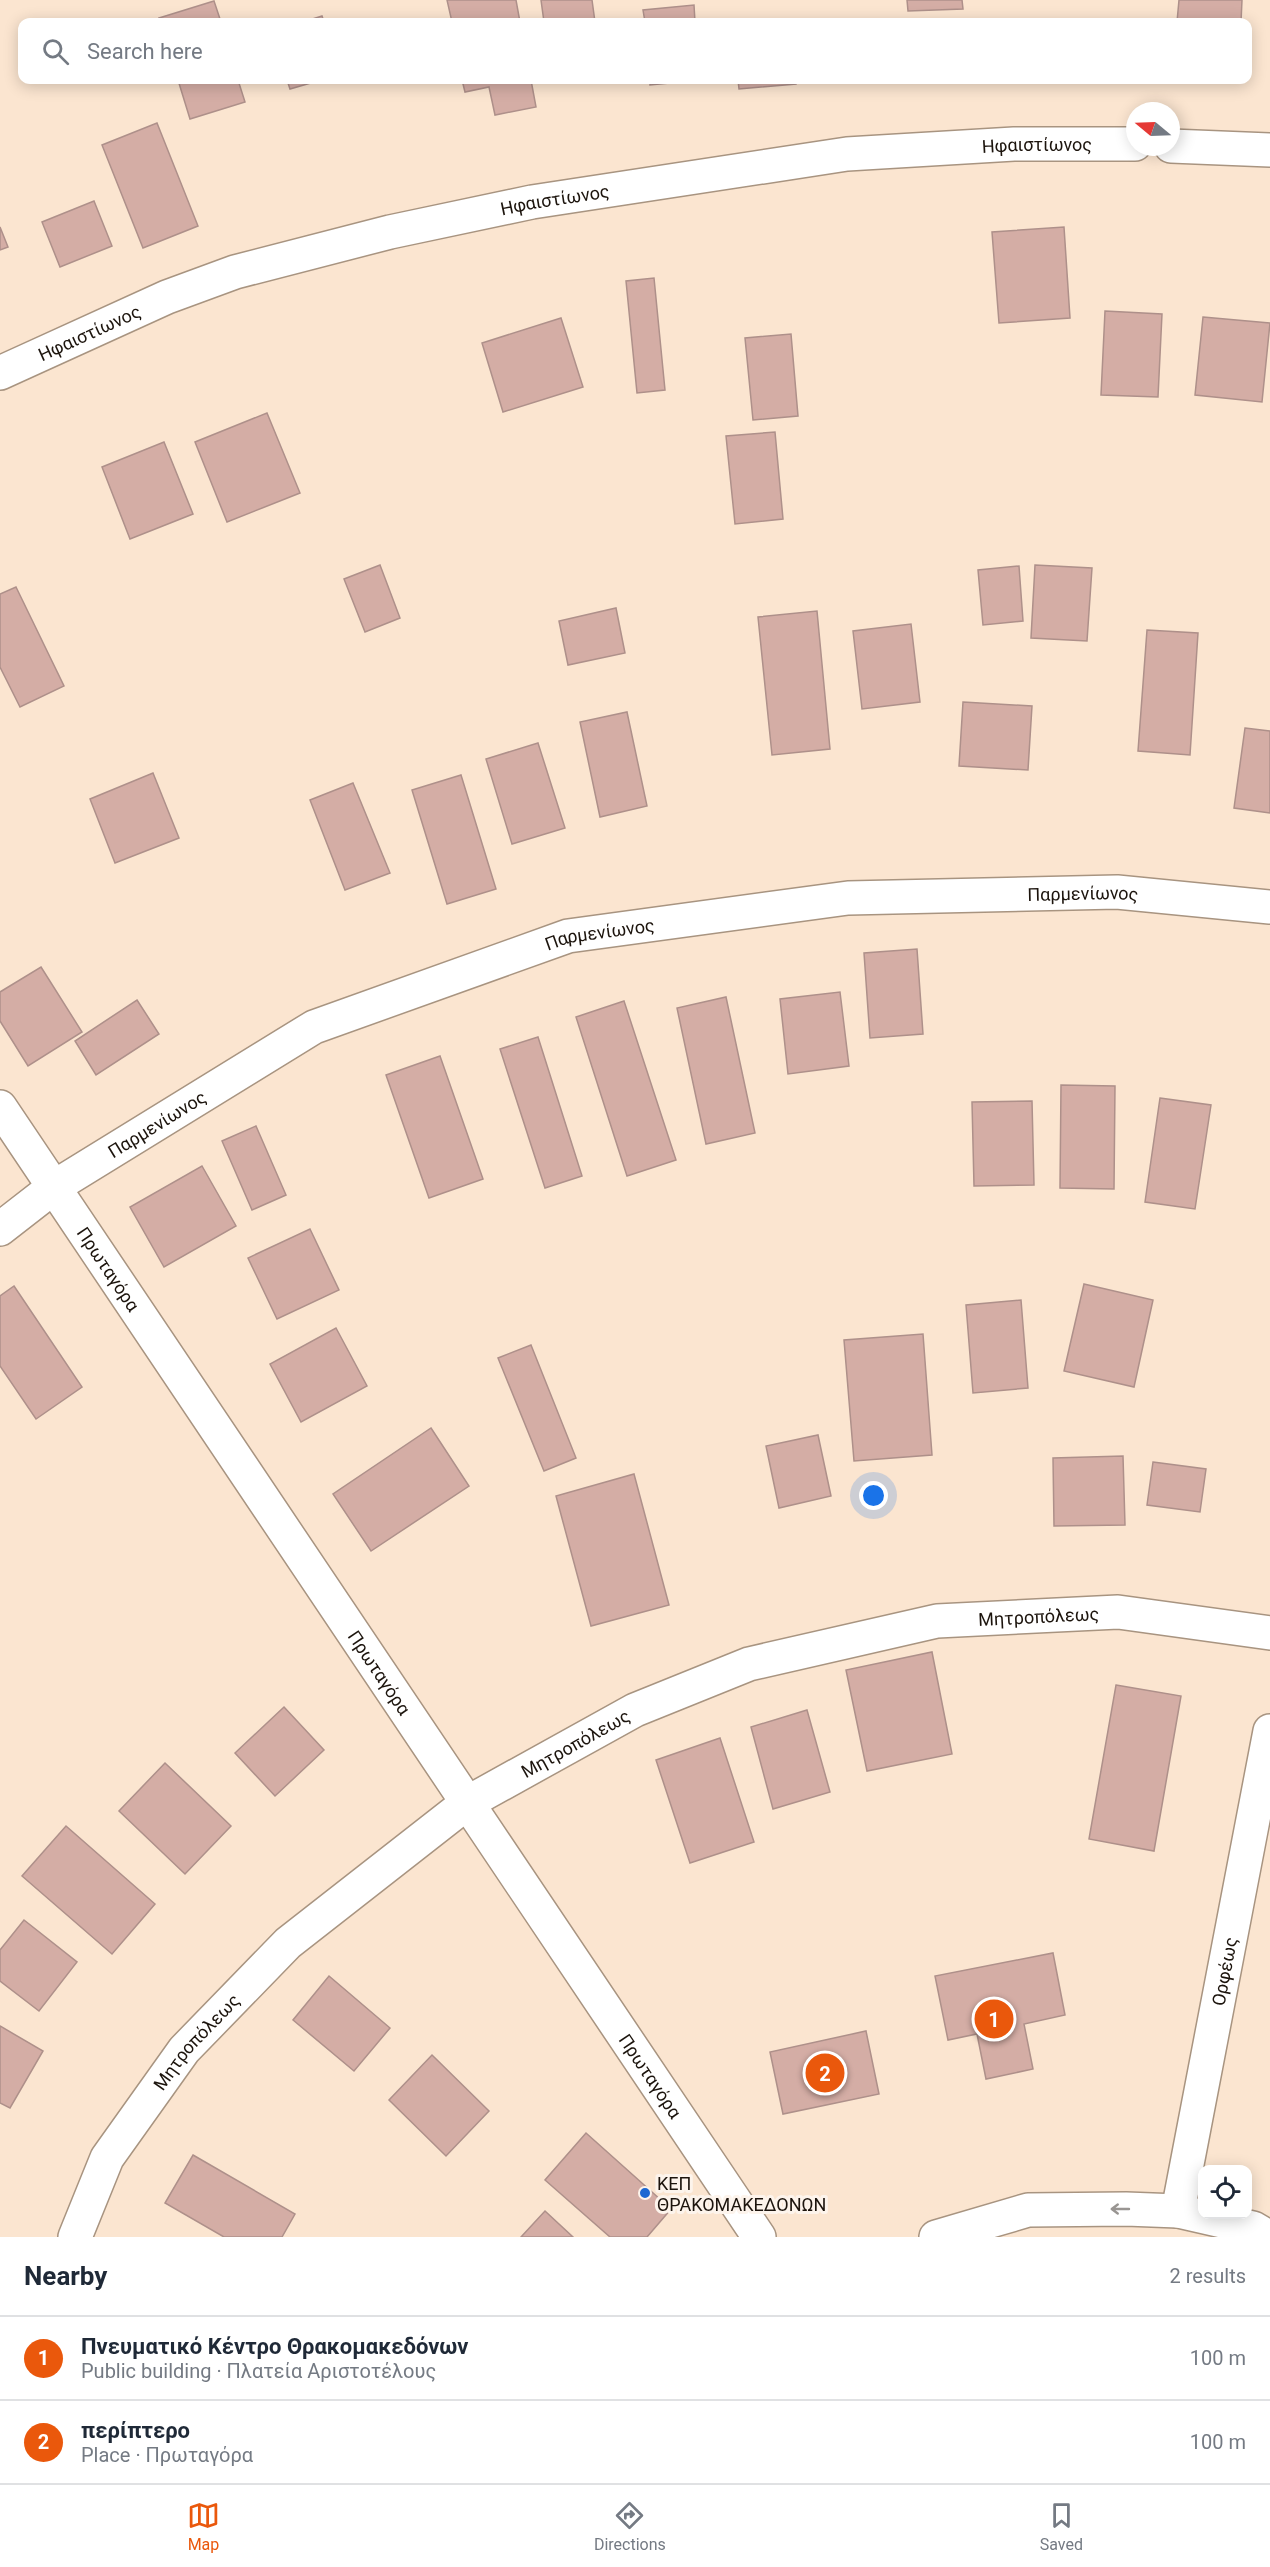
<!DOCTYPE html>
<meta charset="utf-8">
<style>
body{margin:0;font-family:Roboto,sans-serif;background:#f2f2f3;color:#1f2937}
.controls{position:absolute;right:18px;bottom:18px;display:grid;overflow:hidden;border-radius:12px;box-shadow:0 3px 15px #0003}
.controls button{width:54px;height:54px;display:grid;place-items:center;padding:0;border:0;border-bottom:2px solid #e0e1e3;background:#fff;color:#1f2937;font:30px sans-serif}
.compass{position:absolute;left:1126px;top:102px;width:54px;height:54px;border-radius:50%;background:#fff;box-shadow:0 3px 15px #0003;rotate:289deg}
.you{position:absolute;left:874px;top:1496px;width:21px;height:21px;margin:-15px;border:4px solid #fff;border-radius:50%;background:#1a73e8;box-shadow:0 0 0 9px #1a73e833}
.badge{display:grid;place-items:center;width:39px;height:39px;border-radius:50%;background:#ea580c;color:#fff;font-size:20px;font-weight:700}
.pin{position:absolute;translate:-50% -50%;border:3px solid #fff;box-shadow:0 2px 6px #0006}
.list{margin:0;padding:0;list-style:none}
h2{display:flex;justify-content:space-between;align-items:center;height:78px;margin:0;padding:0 24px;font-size:26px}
h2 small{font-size:20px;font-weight:400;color:#747a83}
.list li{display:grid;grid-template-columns:39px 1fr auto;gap:18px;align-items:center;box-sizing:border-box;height:84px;padding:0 24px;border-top:2px solid #e0e1e3}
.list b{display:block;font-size:22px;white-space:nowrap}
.list p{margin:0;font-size:20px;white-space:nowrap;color:#747a83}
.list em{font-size:20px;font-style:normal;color:#747a83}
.icon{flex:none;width:33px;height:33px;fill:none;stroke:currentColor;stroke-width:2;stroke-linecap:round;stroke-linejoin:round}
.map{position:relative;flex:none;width:1270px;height:2237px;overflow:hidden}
.search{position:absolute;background:#fff;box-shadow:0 3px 15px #0003;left:18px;right:18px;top:18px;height:66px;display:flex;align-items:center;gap:15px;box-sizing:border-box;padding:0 21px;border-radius:12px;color:#747a83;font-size:22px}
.sheet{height:246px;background:#fff}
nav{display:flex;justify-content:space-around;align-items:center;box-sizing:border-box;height:84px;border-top:2px solid #e0e1e3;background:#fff;font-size:16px;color:#747a83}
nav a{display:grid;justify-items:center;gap:3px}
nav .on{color:#ea580c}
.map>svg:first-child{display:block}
</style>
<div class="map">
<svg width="1270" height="2237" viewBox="0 0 1270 2237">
<rect width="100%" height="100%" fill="#fbe5d0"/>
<g fill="#d4ada5" stroke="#ae908a" stroke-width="1.5">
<path d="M447,0H516L520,22H452Z"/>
<path d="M541,0H592L595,22H544Z"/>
<path d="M907,0H962L963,9L908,11Z"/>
<path d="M1179,0H1242L1241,22H1177Z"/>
<path d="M214,1L221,22H161L159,18Z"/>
<path d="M694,5L695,22H645L643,10Z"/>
<path d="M322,16L324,22H303Z"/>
<path d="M178,80H238L245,102L190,119Z"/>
<path d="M287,80H321L290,89Z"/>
<path d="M462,80H531L536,107L495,115L489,87L465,92Z"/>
<path d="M650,80H701L650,85Z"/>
<path d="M738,80H796V84L739,89Z"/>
<path d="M157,123L198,226L143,248L102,145Z"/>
<path d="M94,201L112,246L60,267L42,222Z"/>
<path d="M0,227L8,247L0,250Z"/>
<path d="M1064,227L1070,318L999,323L992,232Z"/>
<path d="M654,278L665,390L637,393L626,281Z"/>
<path d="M1105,311L1162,314L1158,397L1101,395Z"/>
<path d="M1203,317L1270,323L1262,402L1195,395Z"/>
<path d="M561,318L583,387L503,412L482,343Z"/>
<path d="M791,334L798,416L753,420L745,338Z"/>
<path d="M267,413L300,493L227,522L195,442Z"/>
<path d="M775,432L783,519L735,524L726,436Z"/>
<path d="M164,442L193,514L130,539L102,467Z"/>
<path d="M380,565L400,618L365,632L344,579Z"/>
<path d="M1035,565L1092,568L1087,641L1031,638Z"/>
<path d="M1019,566L1023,621L983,625L978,570Z"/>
<path d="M16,587L64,686L20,707L0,667V594Z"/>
<path d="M616,608L625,653L568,665L559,621Z"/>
<path d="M817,611L830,749L772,755L758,617Z"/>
<path d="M911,624L920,702L862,709L853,631Z"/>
<path d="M1147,630L1198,633L1190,755L1138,751Z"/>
<path d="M963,702L1032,706L1028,770L959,766Z"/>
<path d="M627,712L647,806L600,817L580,722Z"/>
<path d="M1245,728L1270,731V813L1234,808Z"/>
<path d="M538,743L565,828L512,844L486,759Z"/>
<path d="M153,773L179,838L115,863L90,799Z"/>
<path d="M461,775L496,889L447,904L412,790Z"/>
<path d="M353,783L390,873L345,890L310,800Z"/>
<path d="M917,949L923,1034L870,1038L864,953Z"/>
<path d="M41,967L82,1032L28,1066L0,1021V992Z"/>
<path d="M840,992L849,1066L788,1074L780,999Z"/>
<path d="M726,997L755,1133L706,1144L677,1008Z"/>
<path d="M137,1000L159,1034L96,1075L75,1041Z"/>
<path d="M624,1001L676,1160L627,1176L576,1017Z"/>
<path d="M538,1037L582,1176L545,1188L500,1049Z"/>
<path d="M440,1056L483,1179L429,1198L386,1075Z"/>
<path d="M1061,1085L1115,1086L1114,1189L1060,1188Z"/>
<path d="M1160,1098L1211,1105L1195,1209L1145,1202Z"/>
<path d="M1032,1101L1034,1185L974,1186L972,1102Z"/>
<path d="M256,1126L286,1195L252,1210L222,1141Z"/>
<path d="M202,1166L236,1226L164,1267L130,1207Z"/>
<path d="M310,1229L339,1290L277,1319L248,1258Z"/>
<path d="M1084,1284L1153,1300L1134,1387L1064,1371Z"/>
<path d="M14,1286L82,1387L36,1419L0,1366V1296Z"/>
<path d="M1021,1300L1028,1388L973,1393L966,1305Z"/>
<path d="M336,1328L367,1386L301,1422L270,1364Z"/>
<path d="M923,1334L932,1455L854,1461L844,1340Z"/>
<path d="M531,1345L576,1458L544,1471L498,1358Z"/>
<path d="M431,1428L469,1486L371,1551L333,1494Z"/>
<path d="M818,1435L831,1496L779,1508L766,1446Z"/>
<path d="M1123,1456L1125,1525L1054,1526L1053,1458Z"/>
<path d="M1153,1462L1206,1469L1200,1512L1147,1505Z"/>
<path d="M634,1474L669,1605L591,1626L556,1496Z"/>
<path d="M932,1652L952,1754L867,1771L846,1670Z"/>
<path d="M1116,1685L1181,1696L1154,1851L1089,1839Z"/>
<path d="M284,1707L324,1750L275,1796L235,1753Z"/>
<path d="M807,1710L830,1792L773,1809L751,1727Z"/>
<path d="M720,1738L754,1842L690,1863L656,1760Z"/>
<path d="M165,1763L231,1826L185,1874L119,1811Z"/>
<path d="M66,1826L155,1904L112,1954L22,1876Z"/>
<path d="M24,1920L77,1962L39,2011L0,1981V1950Z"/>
<path d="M1053,1953L1065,2015L1024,2024L1033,2069L986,2079L977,2034L948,2040L935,1976Z"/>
<path d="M329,1976L390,2028L354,2071L293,2020Z"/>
<path d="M0,2026L43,2051L10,2108L0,2103Z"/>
<path d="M866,2031L879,2094L783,2114L770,2052Z"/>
<path d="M432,2055L489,2111L446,2156L389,2100Z"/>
<path d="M586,2133L671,2209L647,2237H610L545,2180Z"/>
<path d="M193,2155L295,2214L282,2237H224L165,2203Z"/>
<path d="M545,2211L573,2237H521Z"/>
</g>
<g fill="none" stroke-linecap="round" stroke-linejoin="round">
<defs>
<g id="minor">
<path d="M1171,146L1270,150"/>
<path id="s1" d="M0,373L167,297L235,272L390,232L532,202L847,154L1014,144H1135"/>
<path id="s2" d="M0,1107L759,2237"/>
<path id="s3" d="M0,1229L54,1187L314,1027L568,936L848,898L1117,892L1270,907"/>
<path id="s4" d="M1178,2211L1270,1731"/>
<path id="s5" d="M75,2237L107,2158L184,2050L288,1943L467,1803L635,1710L749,1664L937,1621L1118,1612L1270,1633"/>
<path d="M936,2237L1028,2210L1126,2209L1178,2211L1253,2228L1269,2237"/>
</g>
</defs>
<use href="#minor" stroke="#a89480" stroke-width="36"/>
<use href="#minor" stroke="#fff" stroke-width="33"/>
</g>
<defs><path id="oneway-shaft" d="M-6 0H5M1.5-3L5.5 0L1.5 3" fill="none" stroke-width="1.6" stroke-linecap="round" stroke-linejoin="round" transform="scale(1.5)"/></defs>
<use stroke="#999592" href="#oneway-shaft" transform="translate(1120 2209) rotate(180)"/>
<circle fill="#1c67d2" stroke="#fdf4ec" stroke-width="2" cx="645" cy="2193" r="6"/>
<g text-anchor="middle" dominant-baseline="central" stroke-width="6" stroke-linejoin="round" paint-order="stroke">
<g font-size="18" fill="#1c140d" stroke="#fdf4ec">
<text stroke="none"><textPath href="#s1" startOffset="1070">Ηφαιστίωνος</textPath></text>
<text stroke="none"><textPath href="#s1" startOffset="584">Ηφαιστίωνος</textPath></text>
<text stroke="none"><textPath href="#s1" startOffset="98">Ηφαιστίωνος</textPath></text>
<text stroke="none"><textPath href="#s3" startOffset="1161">Παρμενίωνος</textPath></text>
<text stroke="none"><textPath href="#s3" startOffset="675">Παρμενίωνος</textPath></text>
<text stroke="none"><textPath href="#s3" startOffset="189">Παρμενίωνος</textPath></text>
<text stroke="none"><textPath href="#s2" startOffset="195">Πρωταγόρα</textPath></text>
<text stroke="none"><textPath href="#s5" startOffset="1204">Μητροπόλεως</textPath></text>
<text stroke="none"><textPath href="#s2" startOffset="681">Πρωταγόρα</textPath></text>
<text stroke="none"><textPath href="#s5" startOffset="718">Μητροπόλεως</textPath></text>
<text stroke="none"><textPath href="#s4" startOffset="244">Ορφέως</textPath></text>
<text stroke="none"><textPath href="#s5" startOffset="232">Μητροπόλεως</textPath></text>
<text stroke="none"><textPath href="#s2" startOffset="1167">Πρωταγόρα</textPath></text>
</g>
<g font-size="18" fill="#1c140d" stroke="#fdf4ec" text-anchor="start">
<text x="657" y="2183">ΚΕΠ<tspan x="657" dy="21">ΘΡΑΚΟΜΑΚΕΔΟΝΩΝ</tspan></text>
</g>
</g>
</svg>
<div class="controls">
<button><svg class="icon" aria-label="locate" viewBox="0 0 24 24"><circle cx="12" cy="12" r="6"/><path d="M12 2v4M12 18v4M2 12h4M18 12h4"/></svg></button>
</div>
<svg class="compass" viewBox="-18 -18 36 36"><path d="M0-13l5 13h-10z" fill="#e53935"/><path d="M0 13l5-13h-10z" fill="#747a83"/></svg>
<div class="you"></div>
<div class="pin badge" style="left:994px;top:2019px">1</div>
<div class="pin badge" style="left:825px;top:2073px">2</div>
<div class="search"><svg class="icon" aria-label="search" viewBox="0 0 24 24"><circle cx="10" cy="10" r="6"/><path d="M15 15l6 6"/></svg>Search here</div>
</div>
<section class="sheet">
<h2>Nearby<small>2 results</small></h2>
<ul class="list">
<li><span class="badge">1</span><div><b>Πνευματικό Κέντρο Θρακομακεδόνων</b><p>Public building · Πλατεία Αριστοτέλους</p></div><em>100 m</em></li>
<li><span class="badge">2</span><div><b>περίπτερο</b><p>Place · Πρωταγόρα</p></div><em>100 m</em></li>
</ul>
</section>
<nav>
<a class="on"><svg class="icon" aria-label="map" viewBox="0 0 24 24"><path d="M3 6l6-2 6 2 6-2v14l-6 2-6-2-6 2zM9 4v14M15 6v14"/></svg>Map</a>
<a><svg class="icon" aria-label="directions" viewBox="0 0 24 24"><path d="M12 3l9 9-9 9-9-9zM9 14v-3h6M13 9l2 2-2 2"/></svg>Directions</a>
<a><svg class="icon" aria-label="saved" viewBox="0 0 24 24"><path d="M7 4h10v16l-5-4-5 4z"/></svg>Saved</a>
</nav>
